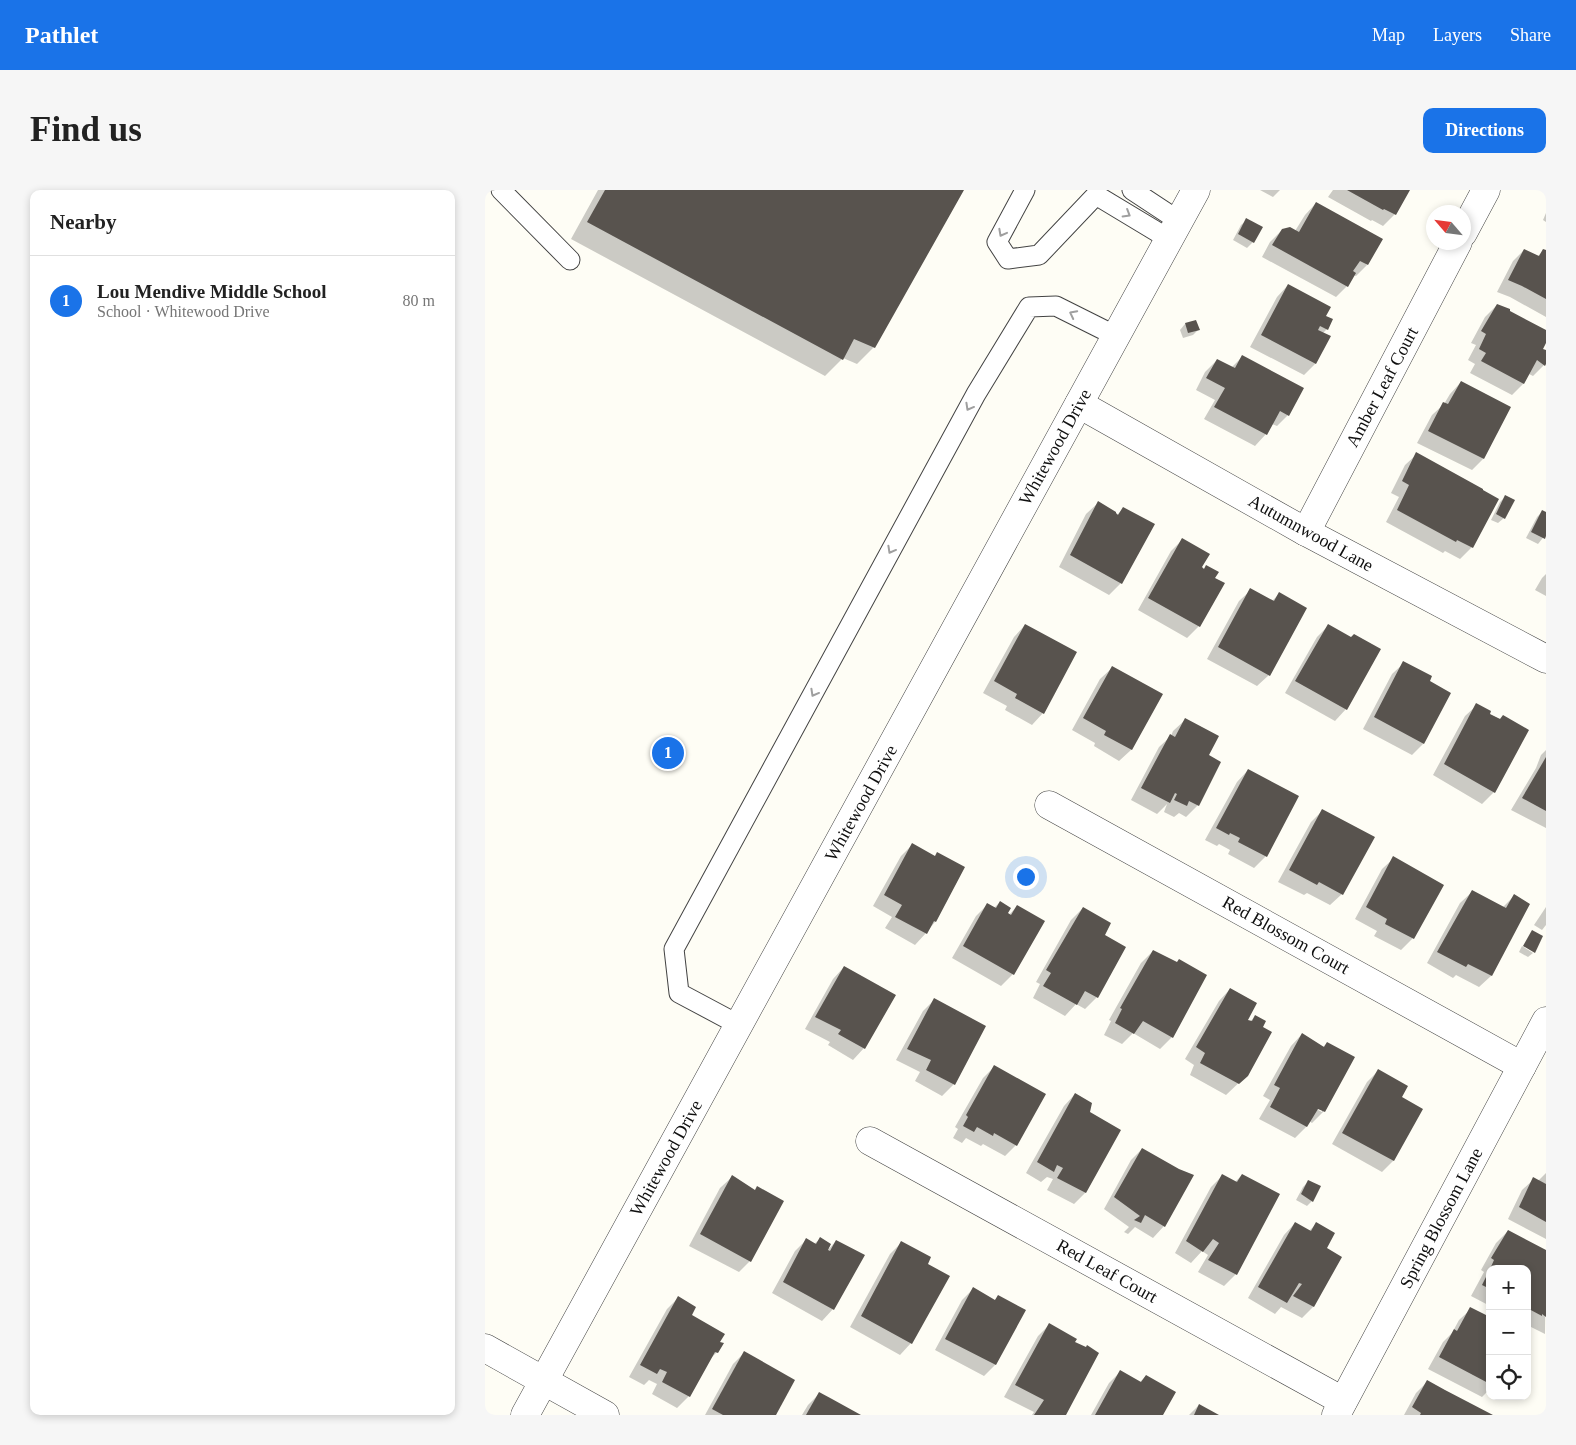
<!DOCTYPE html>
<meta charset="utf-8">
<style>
body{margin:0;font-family:"Times New Roman",serif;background:#f6f6f6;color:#222}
.controls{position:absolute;right:15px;bottom:15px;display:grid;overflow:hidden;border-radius:10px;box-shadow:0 2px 8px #0003}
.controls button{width:45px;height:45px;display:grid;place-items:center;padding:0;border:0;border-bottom:1px solid #e0e0e0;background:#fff;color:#222;font:25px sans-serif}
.compass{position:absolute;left:941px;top:15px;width:45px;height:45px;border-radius:50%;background:#fff;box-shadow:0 2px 8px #0003;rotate:298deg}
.you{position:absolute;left:540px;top:686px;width:18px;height:18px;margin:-12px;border:4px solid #fff;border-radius:50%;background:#1a73e8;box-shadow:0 0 0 8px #1a73e833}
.badge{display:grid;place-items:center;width:32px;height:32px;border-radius:50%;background:#1a73e8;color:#fff;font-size:16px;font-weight:700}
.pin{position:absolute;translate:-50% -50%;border:2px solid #fff;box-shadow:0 1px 5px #0006}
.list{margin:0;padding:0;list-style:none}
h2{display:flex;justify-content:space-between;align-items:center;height:65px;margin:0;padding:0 20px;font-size:21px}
h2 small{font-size:16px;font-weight:400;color:#767676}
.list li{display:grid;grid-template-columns:32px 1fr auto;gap:15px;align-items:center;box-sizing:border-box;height:90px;padding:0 20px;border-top:1px solid #e0e0e0}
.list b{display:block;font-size:19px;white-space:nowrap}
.list p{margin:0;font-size:16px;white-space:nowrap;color:#767676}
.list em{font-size:16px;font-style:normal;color:#767676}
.icon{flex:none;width:28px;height:28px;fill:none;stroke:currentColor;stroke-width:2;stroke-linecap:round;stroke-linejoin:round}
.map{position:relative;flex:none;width:1061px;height:1225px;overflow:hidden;border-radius:10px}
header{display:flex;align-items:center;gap:30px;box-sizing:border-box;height:70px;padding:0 25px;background:#1a73e8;color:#fff}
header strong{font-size:24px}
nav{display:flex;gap:28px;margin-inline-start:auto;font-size:18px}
.intro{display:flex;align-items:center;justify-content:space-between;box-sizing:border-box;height:120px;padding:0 30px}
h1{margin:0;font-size:35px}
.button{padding:12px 22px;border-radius:10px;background:#1a73e8;color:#fff;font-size:18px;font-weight:700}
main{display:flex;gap:30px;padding:0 30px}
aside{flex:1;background:#fff;border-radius:10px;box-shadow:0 2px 8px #0003}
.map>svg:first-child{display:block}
</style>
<header>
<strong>Pathlet</strong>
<nav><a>Map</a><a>Layers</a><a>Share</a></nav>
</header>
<div class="intro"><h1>Find us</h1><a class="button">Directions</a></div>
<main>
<aside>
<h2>Nearby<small></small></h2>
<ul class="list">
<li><span class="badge">1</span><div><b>Lou Mendive Middle School</b><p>School · Whitewood Drive</p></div><em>80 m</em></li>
</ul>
</aside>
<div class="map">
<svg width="1061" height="1225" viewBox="0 0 1061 1225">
<rect width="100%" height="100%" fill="#fefdf5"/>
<g fill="#0003" fill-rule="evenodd">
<path d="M113,0H478L389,157L372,174L358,168L340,186L86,49Z"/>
<path d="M775,0H795L788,7Z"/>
<path d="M848,0H923L910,24L898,36L887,30L886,31L843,7Z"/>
<path d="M831,13L882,75L871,86L868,85L862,96L851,107L777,67L785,52L797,40L810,41L820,25Z"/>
<path d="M1061,23V32L1058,30Z"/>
<path d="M762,30L768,52L762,58L748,50L756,35Z"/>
<path d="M1039,60L1052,67L1059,60L1061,62V127L1025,107L1012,102L1028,71Z"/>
<path d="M803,95L840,126L842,139L838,143L844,147L830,174L819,185L765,157L792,107Z"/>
<path d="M1012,115L1061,141V151L1057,159L1061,162V172L1059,175L1048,186L1044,184L1038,194L1027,205L985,183L990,174L983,170L991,155L986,153L1000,127Z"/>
<path d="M700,134L713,140L708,145L698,148L695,140Z"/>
<path d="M757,167L803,225L792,236L787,234L781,244L770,256L719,229L730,210L711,200L720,182L732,170L746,178Z"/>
<path d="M976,192L998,269L987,280L932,253L947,225L959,214L965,204Z"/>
<path d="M932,264L987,357L975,369L960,361L958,363L901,332L914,307L906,303L920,275Z"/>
<path d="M1020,307L1019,328L1013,333L1006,330L1015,312Z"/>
<path d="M613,313L632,325L638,319L636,393L624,405L574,377L601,324Z"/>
<path d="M1057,322L1061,324V344L1053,354L1041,348L1052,327Z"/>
<path d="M697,350L715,378L718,380L721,377L729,389L738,393L714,436L702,448L653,420L686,361Z"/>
<path d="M1061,384V406L1050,400L1057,388Z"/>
<path d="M766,400L787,411L794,404L784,485L772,496L722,469L754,411Z"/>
<path d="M540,435L558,523L547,535L520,520L522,516L498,503L529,447Z"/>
<path d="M843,436L861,519L850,531L800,503L832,447Z"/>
<path d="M919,473L938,554L927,565L878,539L907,484Z"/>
<path d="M627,478L676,505L646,560L634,571L609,556L610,553L587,540L615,489Z"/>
<path d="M992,515L1003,524L1042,540L1009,602L997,614L948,585L980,526Z"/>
<path d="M700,530L722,566L713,615L701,627L694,623L689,627L679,622L682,614L672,624L646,610L674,557L686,546L688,541Z"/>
<path d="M1061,560V638L1026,620L1051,578L1056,565Z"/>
<path d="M763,580L781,666L769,678L743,664L745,660L734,654L732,656L720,650L752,592Z"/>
<path d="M838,620L857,704L845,715L822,703L819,705L793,692L826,632Z"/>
<path d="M427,655L450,667L479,678L450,732L441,743L430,755L400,738L407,727L388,716L416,666Z"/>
<path d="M909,668L958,695L928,748L916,760L889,746L892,741L870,729L897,679Z"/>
<path d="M987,702L1017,718L1029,706L1044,714L1006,786L994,797L971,785L968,788L942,773L975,713Z"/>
<path d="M515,712L521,724L524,725L532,716L558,731L528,784L516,796L467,768L491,726L502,715L509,718Z"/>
<path d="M1061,717V735L1057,740L1049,735Z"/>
<path d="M598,718L618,746L640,758L612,807L600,819L591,814L580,826L548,808L555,794L551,792L586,730Z"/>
<path d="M1037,756L1048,763L1043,767L1034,762Z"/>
<path d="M668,761L720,786L687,847L675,859L648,843L637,854L619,845L626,831L624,830L656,773Z"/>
<path d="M359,777L379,858L368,870L343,855L345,852L320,839L348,789Z"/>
<path d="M745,799L762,830L765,832L770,826L762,885L741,905L705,885L709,875L700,869L734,811Z"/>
<path d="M449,810L469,894L457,906L430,891L435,882L411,870L438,821Z"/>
<path d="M817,844L838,857L842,853L839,921L827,933L824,931L821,937L810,948L774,929L785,910L778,906L806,856ZM827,917L837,919V922Z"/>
<path d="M509,877L531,955L520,966L498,954L496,956L481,948L477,953L468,948L473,939L470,937L498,888Z"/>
<path d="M894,880L916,908L908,971L897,982L847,954L882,892Z"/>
<path d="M590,904L604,922L634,940L600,1003L589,1014L562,1000L568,989L562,987L556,992L541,983L579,916Z"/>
<path d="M657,959L679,1036L668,1048L650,1037L643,1044L639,1042L644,1037L619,1019L646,970Z"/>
<path d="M1061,983V1049L1023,1029L1037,1000L1049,989L1053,991Z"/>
<path d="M757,985L793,1005L751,1084L739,1096L713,1082L723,1065L717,1061L706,1073L690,1063L726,997L737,986L750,992Z"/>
<path d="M247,987L265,1071L254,1082L204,1056L235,998Z"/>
<path d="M824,991L827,1011L822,1016L811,1010L818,997Z"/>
<path d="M810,1033L824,1041L831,1034L841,1059L855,1068L828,1117L817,1128L796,1117L790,1124L763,1108L799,1045Z"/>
<path d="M1023,1041L1061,1062L1060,1144L1042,1135V1079H1005V1116L986,1106L999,1082L996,1080L1011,1053Z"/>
<path d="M335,1049L342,1061L351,1051L348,1119L337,1131L287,1103L310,1061L321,1050L329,1054Z"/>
<path d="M417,1052L441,1074L426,1153L415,1165L365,1137L405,1064Z"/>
<path d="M488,1099L509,1111L513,1107L540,1120L510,1175L499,1186L450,1160L477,1110Z"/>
<path d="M193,1108L205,1126L233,1153L232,1162L223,1171L204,1206L192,1218L167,1204L172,1194L164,1190L159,1195L144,1187L182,1119Z"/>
<path d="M986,1119L1005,1129V1199L997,1207L943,1179L958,1152L967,1143L974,1130Z"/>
<path d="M564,1135L579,1225H547L549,1222L519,1207L553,1146Z"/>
<path d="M259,1163L290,1225H220L248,1174Z"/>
<path d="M635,1182L654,1193L661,1186L677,1225H606L624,1193Z"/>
<path d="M942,1192L1005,1225H919L931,1203Z"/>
<path d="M334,1204L374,1225H317L323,1215Z"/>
<path d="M714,1215L731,1225H704Z"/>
</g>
<g fill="#58534e">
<path d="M120,0H479L390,158L369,149L358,170L102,32Z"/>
<path d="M862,0H925L911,25L899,19L898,20Z"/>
<path d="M831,12L898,49L883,75L875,71L868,81L871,83L863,97L787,55L797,39L805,37L814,42Z"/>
<path d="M761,28L778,37L769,53L753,44Z"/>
<path d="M1039,59L1054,66L1058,59L1061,60V109L1037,96L1023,90Z"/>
<path d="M803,94L846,117L841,126L848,129L843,140L835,136L833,140L846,146L831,174L776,145Z"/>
<path d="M1012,114L1025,119V121L1061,140V153L1058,159L1061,160V174L1060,176L1052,170L1039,194L996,171L1001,163L994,159L1001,144L996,141Z"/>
<path d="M711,130L715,140L703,143L700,133Z"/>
<path d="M757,165L819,198L804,226L795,221L782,245L729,217L740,198L721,188L732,169L750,178Z"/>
<path d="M976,191L1026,217L999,269L943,241L958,212L963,214Z"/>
<path d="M931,262L998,299V300L1014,309L988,358L972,350L971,352L912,320L924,295L917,291Z"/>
<path d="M1020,305L1030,310L1020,329L1011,324Z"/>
<path d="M613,311L631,322V323L633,325L638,317L670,334L637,394L585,365Z"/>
<path d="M1057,320L1061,322V346L1060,349L1046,342Z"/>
<path d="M697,348L725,364L717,377L719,379L721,375L734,382L730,388L740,393L715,437L663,408Z"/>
<path d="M765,398L789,411L794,402L822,418L785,486L733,457Z"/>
<path d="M540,434L592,462L559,524L530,508L532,504L509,491Z"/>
<path d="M843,434L866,447L869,444L896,459L862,520L810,491Z"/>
<path d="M918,471L947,486L945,491L966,503L939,554L889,527Z"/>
<path d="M627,476L678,504L647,560L619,545L621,541L598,528Z"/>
<path d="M991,513L1006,521L1005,524L1015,529L1018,525L1044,540L1010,603L959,574Z"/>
<path d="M700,528L734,546L724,565L736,572L714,616L704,611L702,616L689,610L692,604L690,603L685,613L656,598L685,544L690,547Z"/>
<path d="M1061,567V621L1037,608Z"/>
<path d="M763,579L814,606L782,667L753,652L755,648L745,643L744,645L731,638Z"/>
<path d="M837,619L890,647L858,705L834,692L832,695L804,680Z"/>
<path d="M427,653L450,666L452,662L480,677L451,732L449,731L442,744L410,727L417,715L399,705Z"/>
<path d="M908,666L959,695L929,749L900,734L902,729L881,717Z"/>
<path d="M987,700L1021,718L1029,704L1045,714L1007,786L983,774L981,777L952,762Z"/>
<path d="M515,711L526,718L523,723L526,725L532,715L560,731L529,785L478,756L502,713L511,718Z"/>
<path d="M598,717L626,733L620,745L641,757L613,808L600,801L592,815L558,796L566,783L561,780Z"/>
<path d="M1047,740L1058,746L1050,763L1038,756Z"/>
<path d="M668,760L692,772L694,769L722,785L688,848L658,831L649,844L630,833L637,819L635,818Z"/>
<path d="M359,776L411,805L380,859L353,844L356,840L330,827Z"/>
<path d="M745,798L772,813L763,830L767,831L770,825L781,831L778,837L787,842L763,886L754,894L715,873L720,863L711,857Z"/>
<path d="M449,808L501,836L470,895L441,880L446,870L422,859Z"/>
<path d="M817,843L839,857L842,852L870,867L840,922L833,919L822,937L785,917L795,898L789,895Z"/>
<path d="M509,875L561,904L532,956L509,943L508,946L492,937L489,942L478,936L483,927L481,925Z"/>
<path d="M893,879L923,896L917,907L938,919L909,971L857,943Z"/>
<path d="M590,903L607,913L605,922L636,940L601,1003L572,988L578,978L572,975L569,982L552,972Z"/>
<path d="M657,958L694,979L709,985L680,1037L660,1025L656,1033L649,1030L655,1026L629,1007Z"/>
<path d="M737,984L752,992L757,984L795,1004L752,1085L723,1070L734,1053L728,1049L718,1062L701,1051Z"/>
<path d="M247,985L270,1000L272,996L299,1011L266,1072L215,1044Z"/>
<path d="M1048,987L1061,994V1032L1034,1017Z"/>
<path d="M823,990L836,996L828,1012L816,1004Z"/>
<path d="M810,1032L826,1041L831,1032L850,1043L842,1058L857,1067L829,1117L808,1106L817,1094L814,1093L802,1113L773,1097Z"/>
<path d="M1023,1040L1061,1060V1127L1057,1124V1126L1042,1118V1079H1005L1009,1070L1006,1068Z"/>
<path d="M335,1047L346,1054L343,1060L345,1061L351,1050L380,1065L349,1120L298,1092L321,1048L331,1054Z"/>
<path d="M416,1051L446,1067L443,1074L465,1086L427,1154L376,1126Z"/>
<path d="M1005,1079V1099L997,1095Z"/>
<path d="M488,1097L510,1110L513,1105L541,1120L511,1175L460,1149Z"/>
<path d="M193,1106L211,1117L207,1125L240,1144L235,1152L239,1153L233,1163L230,1162L205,1207L177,1192L182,1182L175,1179L172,1184L155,1175Z"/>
<path d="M985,1117L1005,1127V1194L954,1167L969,1139L972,1141Z"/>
<path d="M564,1133L592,1149L590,1152L601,1157L602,1155L614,1163L581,1225H549L559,1210L530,1195Z"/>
<path d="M259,1161L310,1190L291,1225H238L227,1219Z"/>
<path d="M635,1180L656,1192L661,1185L691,1202L678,1225H610Z"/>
<path d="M942,1190L960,1200L1008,1225H935L936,1223L927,1217Z"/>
<path d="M334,1202L347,1209L376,1225H321Z"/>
<path d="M714,1214L734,1225H709Z"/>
</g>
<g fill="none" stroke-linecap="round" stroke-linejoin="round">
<defs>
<g id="service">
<path d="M16,0L85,70"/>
<path d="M540,0L512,52L523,69L554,65L611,5L684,49"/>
<path d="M647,0L694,31"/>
<path d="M254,835L194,803L189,759L491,204L544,117L571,116L631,146"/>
</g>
<g id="minor">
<path d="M978,43L1001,0"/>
<path d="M594,214L821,342L1061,469"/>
<path d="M821,342L973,52"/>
<path d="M564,615L1037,876"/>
<path d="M385,951L858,1211"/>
<path d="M0,1158L120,1225"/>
<path d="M40,1225L711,0"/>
<path d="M851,1225L1061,831"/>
</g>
</defs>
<use href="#service" stroke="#434343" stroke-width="21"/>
<use href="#minor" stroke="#434343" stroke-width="29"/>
<use href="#service" stroke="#fff" stroke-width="19"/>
<use href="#minor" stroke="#fff" stroke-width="28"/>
</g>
<defs><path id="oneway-chevron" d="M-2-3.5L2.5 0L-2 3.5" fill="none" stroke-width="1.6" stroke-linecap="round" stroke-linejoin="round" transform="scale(1.25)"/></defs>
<g stroke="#9f9f9f">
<use href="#oneway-chevron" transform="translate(642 24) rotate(31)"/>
<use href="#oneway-chevron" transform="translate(517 43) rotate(118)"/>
<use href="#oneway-chevron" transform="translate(588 124) rotate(-153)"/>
<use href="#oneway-chevron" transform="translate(484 217) rotate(119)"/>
<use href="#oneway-chevron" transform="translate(406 360) rotate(119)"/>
<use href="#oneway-chevron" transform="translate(329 503) rotate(119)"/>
</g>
<g text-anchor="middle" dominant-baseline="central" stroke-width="5" stroke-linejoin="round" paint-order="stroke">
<g font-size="18" fill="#101010" stroke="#fff">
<text transform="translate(897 197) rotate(-62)">Amber Leaf Court</text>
<text transform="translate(570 257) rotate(-61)">Whitewood Drive</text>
<text transform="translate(826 343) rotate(29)">Autumnwood Lane</text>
<text transform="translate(376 613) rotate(-61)">Whitewood Drive</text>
<text transform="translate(801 745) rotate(29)">Red Blossom Court</text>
<text transform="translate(181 968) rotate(-61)">Whitewood Drive</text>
<text transform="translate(956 1028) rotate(-62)">Spring Blossom Lane</text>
<text transform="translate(622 1081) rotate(29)">Red Leaf Court</text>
</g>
</g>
</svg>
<div class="controls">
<button>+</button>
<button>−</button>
<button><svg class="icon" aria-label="locate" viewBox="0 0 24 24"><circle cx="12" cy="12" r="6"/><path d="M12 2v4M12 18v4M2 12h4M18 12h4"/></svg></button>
</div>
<svg class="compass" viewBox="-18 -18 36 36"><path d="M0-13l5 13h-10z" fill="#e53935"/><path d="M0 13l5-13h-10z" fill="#767676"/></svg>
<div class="you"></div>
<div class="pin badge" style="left:183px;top:563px">1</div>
</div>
</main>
